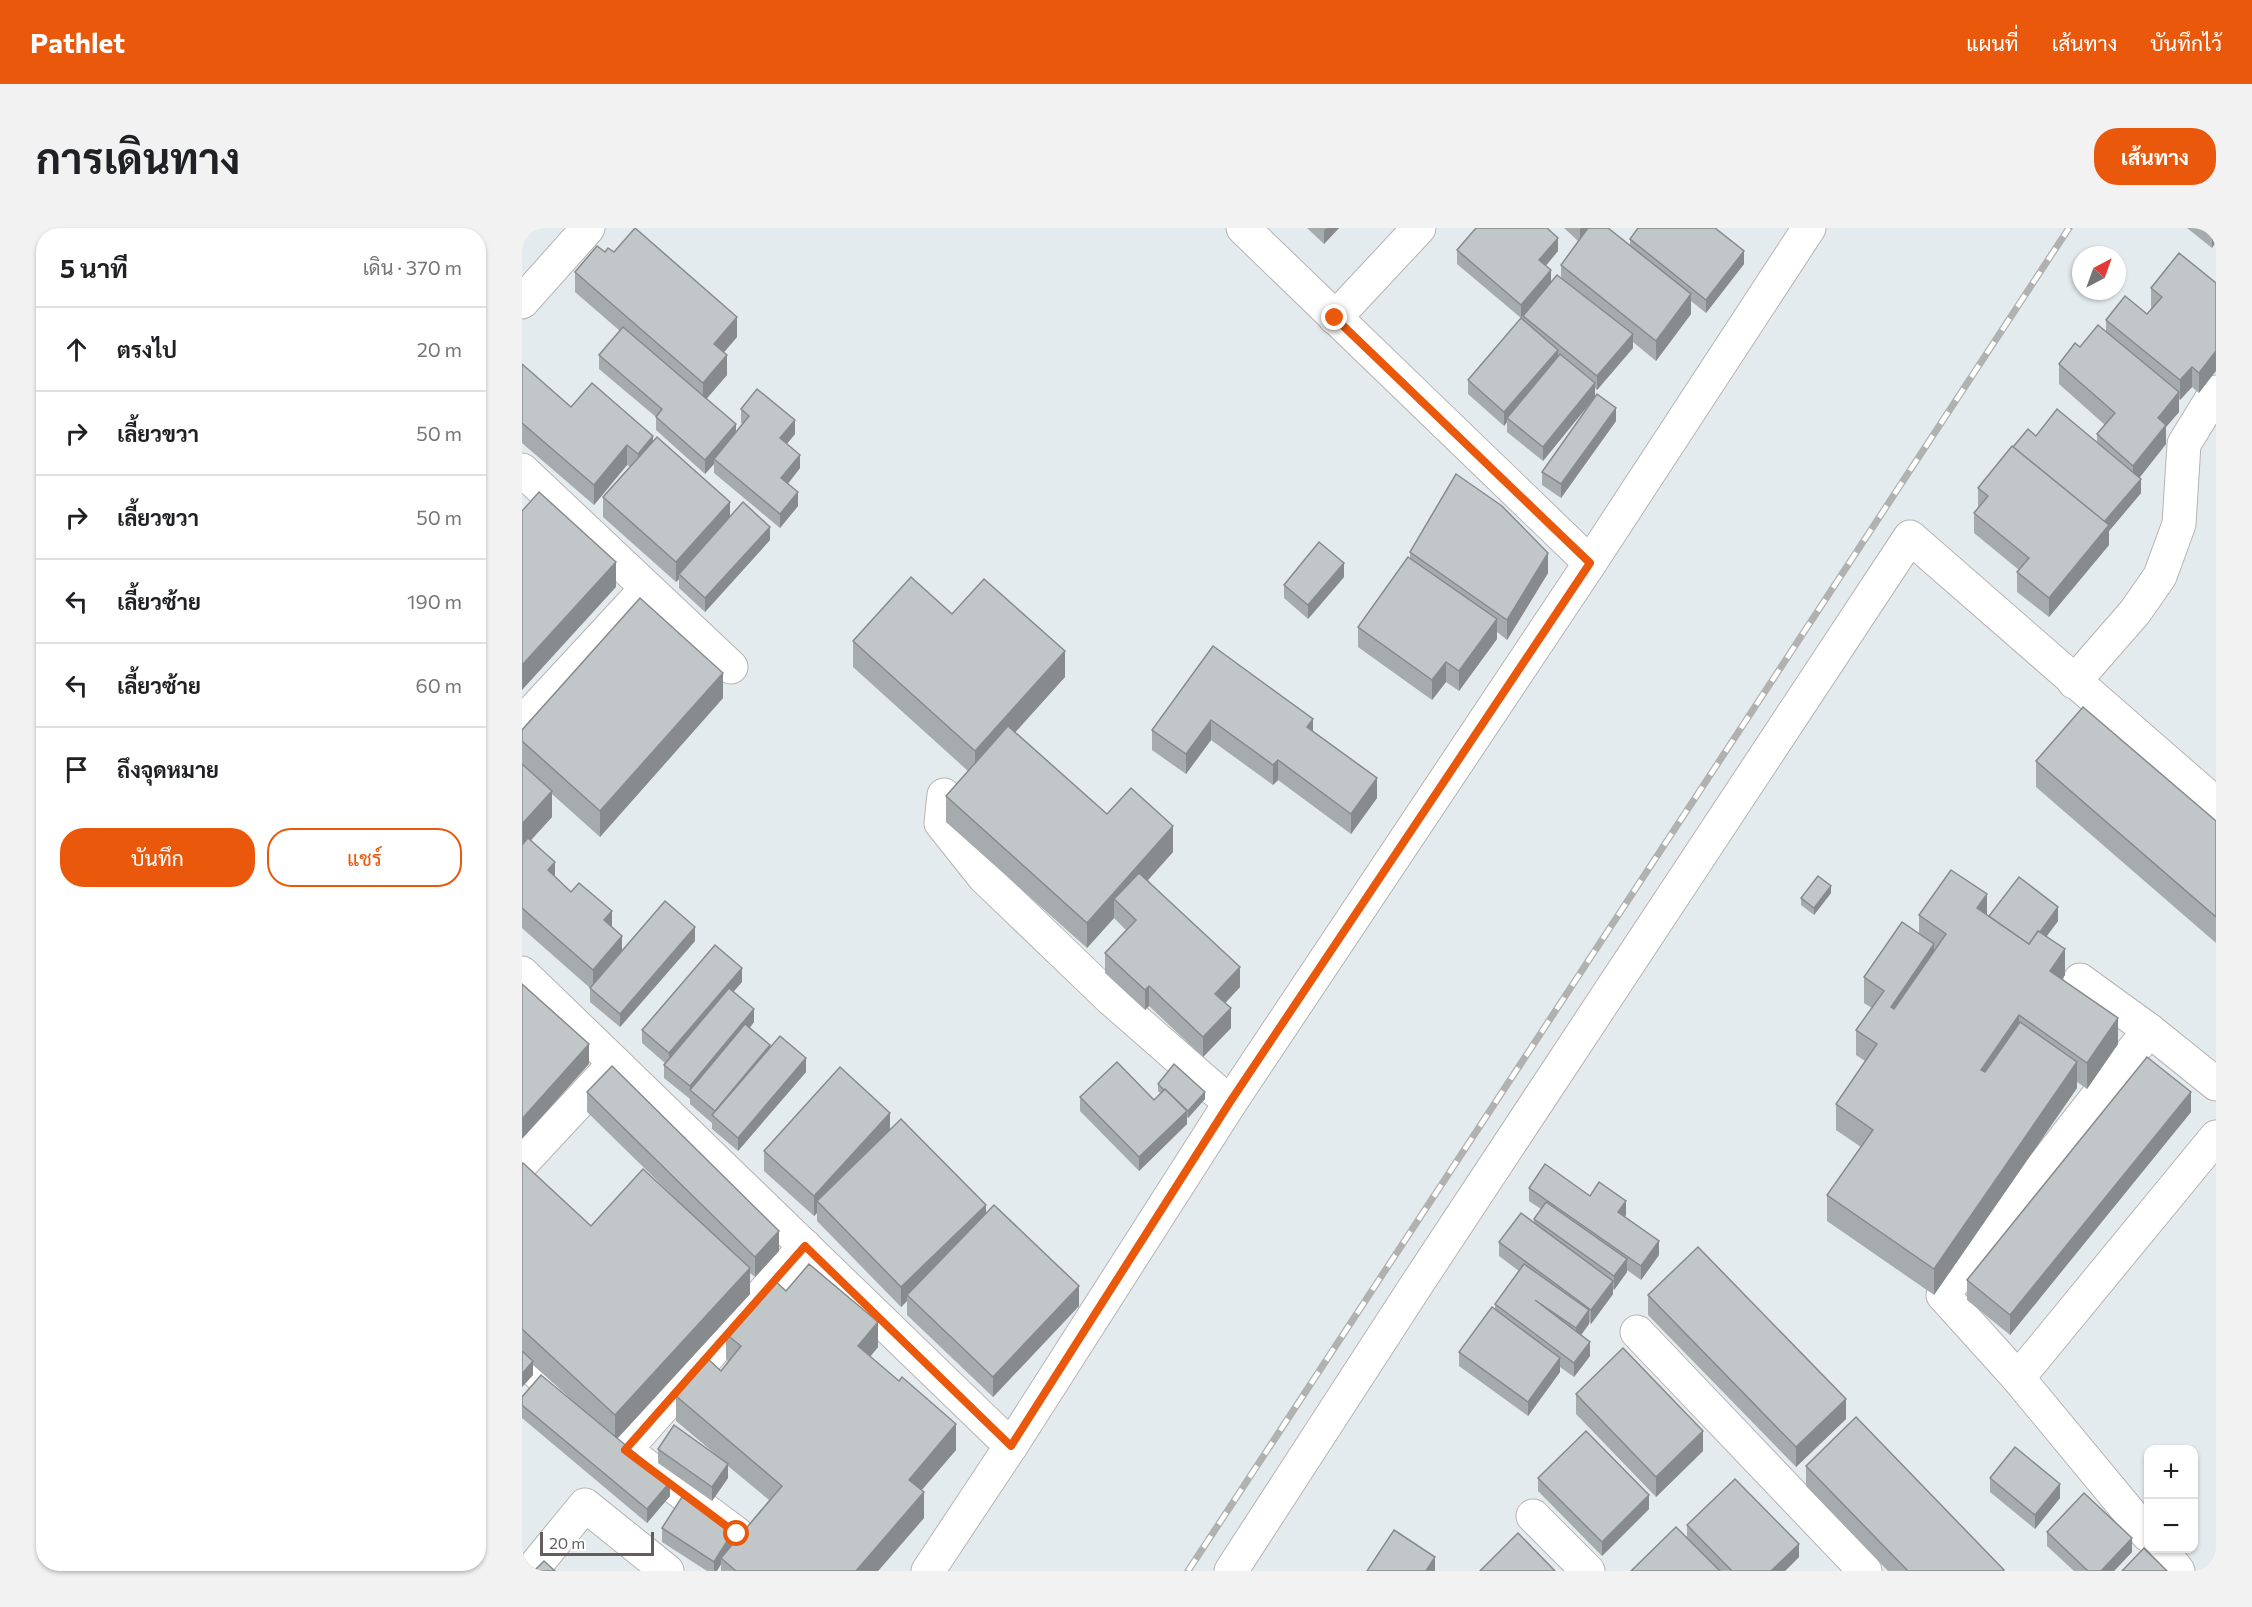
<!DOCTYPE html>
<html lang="th">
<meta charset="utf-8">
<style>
body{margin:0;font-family:Commissioner,Sarabun,sans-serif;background:#f2f2f2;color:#202124}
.controls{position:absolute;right:18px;bottom:18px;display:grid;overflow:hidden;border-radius:12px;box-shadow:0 2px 4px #0004}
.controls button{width:54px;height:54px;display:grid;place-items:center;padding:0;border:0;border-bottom:2px solid #e0e0e0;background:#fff;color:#202124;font:30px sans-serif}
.compass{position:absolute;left:1550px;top:18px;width:54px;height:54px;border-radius:50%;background:#fff;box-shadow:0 2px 4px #0004;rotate:41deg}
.scale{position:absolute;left:18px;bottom:15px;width:114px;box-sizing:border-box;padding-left:6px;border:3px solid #645d5c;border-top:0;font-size:16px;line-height:21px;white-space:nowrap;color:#645d5c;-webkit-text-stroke:4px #fff;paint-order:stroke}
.stop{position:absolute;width:18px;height:18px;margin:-14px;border:4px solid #ea580c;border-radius:50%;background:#fff}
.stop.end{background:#ea580c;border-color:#fff;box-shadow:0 2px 6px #0008}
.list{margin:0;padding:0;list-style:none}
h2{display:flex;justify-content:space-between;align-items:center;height:78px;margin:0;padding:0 24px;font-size:26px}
h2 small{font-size:20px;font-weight:400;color:#757577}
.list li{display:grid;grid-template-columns:39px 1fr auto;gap:18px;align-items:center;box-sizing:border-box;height:84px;padding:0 24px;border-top:2px solid #e0e0e0}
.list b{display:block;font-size:22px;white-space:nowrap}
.list em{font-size:20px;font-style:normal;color:#757577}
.actions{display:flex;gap:12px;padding:18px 24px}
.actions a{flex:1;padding:14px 0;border:2px solid #ea580c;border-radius:24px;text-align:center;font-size:21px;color:#ea580c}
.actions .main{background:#ea580c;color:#fff}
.icon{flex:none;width:33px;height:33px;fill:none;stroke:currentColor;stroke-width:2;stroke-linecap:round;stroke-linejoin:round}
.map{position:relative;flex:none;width:1694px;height:1343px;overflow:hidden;border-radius:24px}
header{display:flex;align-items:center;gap:36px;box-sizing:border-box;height:84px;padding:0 30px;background:#ea580c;color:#fff}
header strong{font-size:28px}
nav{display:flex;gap:33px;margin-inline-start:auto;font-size:21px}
.intro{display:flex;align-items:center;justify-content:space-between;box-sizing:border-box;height:144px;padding:0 36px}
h1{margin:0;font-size:42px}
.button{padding:15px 27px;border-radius:24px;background:#ea580c;color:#fff;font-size:21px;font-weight:700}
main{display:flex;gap:36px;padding:0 36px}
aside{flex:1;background:#fff;border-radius:24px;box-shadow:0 2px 4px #0004}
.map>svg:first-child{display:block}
</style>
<header>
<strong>Pathlet</strong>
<nav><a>แผนที่</a><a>เส้นทาง</a><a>บันทึกไว้</a></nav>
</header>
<div class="intro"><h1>การเดินทาง</h1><a class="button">เส้นทาง</a></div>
<main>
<aside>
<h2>5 นาที<small>เดิน · 370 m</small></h2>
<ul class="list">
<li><svg class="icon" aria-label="ahead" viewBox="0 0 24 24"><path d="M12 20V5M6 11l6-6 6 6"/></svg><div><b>ตรงไป</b></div><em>20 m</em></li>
<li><svg class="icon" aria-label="right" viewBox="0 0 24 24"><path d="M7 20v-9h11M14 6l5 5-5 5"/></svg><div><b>เลี้ยวขวา</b></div><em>50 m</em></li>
<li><svg class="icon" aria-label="right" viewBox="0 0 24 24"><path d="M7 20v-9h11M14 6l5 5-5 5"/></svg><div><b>เลี้ยวขวา</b></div><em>50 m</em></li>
<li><svg class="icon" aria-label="left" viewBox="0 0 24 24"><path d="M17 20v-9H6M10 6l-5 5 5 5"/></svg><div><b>เลี้ยวซ้าย</b></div><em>190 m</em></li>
<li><svg class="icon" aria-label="left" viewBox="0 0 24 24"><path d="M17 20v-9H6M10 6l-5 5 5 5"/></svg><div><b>เลี้ยวซ้าย</b></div><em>60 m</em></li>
<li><svg class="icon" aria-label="arrive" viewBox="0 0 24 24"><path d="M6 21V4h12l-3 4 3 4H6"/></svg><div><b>ถึงจุดหมาย</b></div></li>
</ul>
<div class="actions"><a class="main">บันทึก</a><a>แชร์</a></div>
</aside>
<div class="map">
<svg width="1694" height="1343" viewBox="0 0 1694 1343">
<rect width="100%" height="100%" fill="#e4ebee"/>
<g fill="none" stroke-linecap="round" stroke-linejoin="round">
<defs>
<g id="minor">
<path d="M721,0L1068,335"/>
<path d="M0,74L66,0"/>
<path d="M813,90L897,0"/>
<path d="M0,242L209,439"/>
<path d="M1552,454L1613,384L1638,348L1657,296L1662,216L1694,164"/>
<path d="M0,495L125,360"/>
<path d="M422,567L419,595L462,649L588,770L708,875"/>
<path d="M0,745L489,1218"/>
<path d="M1558,752L1627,802L1694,856"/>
<path d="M0,935L93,835"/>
<path d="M1115,1104L1343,1343"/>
<path d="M0,1131L52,1177"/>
<path d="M1496,1150L1694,909"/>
<path d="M1011,1288L1066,1343"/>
<path d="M215,1306L103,1222L283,1018"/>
<path d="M1626,1307L1496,1150L1421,1067L1627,802"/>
<path d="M1638,1320L1656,1343"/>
<path d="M9,1343L63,1277L145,1343"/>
<path d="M406,1343L489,1218L708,875L1068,335L1287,0"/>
<path d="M709,1343L895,1056L1388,309L1694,576"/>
</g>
</defs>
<use href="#minor" stroke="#b8b3b2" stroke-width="35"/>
<use href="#minor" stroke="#fff" stroke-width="33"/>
<defs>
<path id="rail" d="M666,1343L1547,0"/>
</defs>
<use href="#rail" stroke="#b2b1b1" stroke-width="7"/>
<use href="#rail" stroke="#fff" stroke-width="4.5" stroke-dasharray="14" stroke-linecap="butt"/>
</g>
<g fill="#a6abad">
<path d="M785,0H817L802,16Z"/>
<path d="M1042,0H1086L1108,17V11L1222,36L1184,85L1169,73V86L1134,133L1111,114V120L1075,162L1073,160V169L1021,233L985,204V194L982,198L946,166V152L999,90L935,36V22L1036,23L1024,38L1029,54L1039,49V37L1056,13Z"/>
<path d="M1665,0H1694L1690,20Z"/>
<path d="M83,24H92L215,109L202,124L205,147L184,171L214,204L221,196L219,195V181L273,206L265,216L278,240L266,256L276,278L258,300L192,245V236L183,246L134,202V189L77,141V127L98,103L53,64V44Z"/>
<path d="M1694,55L1677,165L1670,159L1658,172L1657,171V184L1644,199V216L1617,250L1619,265L1587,303V317L1527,389L1495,364V344L1497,342L1452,305V285L1456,279V260L1491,219L1514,208L1575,215V206L1583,197L1537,156V136L1558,119L1584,104V92L1625,86L1630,81L1629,80V60Z"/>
<path d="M0,136L49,179L131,213L208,289L248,312L183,384L157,360V351L154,354L81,289V269L108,239L105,237L72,277L0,215Z"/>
<path d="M1094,193L1039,270L1020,257V244Z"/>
<path d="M888,324L1026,345L985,412L975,404V411L937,463L924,454L910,472L836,419V399L888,330Z"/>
<path d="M822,349L786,391L762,370V357Z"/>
<path d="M430,386L543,449L493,504L585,586L651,624L626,652L718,759L703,775L709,800L681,829L627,778L623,782L583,745V725L604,702L592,690L565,720L424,594V568L446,543L331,439V413Z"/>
<path d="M691,418L791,503L855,570L829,606L756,552L751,557L689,512L664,546L630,522V502Z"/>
<path d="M201,470L78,609L30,566V589L9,612L33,649L90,699L100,723L173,713L98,799L68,774V760L0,700V502Z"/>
<path d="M1514,533L1694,593V715L1514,559Z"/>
<path d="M1309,665L1292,687L1279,677V670Z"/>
<path d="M1397,687L1467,688L1536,693L1525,708L1543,747L1540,751L1596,816L1565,861L1555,854V860L1412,1067L1305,993V967L1339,919L1314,902V876L1343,833L1334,827V802L1350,780L1342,775V749L1397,706Z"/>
<path d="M220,754L211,763L232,794L228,800L248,820L284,844L216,923L190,901V895L168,876V871L142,850V837L143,835L120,815V802Z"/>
<path d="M636,856L683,871L666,890L665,889V896L617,943L558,883V869L632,872L639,866L636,863Z"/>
<path d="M65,864L257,1023L233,1049L228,1045V1066L95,1211L148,1268L125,1295L0,1190V1169L51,1173L11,1137V1147L0,1159V935L69,998L156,973L65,884Z"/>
<path d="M1669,884L1488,1107L1445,1072V1052Z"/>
<path d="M368,902L464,985L557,1078L471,1169L385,1087V1073L379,1079L295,993V985L292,988L242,943V923Z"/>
<path d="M1007,960L1068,968L1104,987L1102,989L1137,1027L1119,1052L1105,1042V1044L1092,1062L1091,1061V1066L1069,1096L1067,1094V1096L1059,1107L1068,1128L1052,1149L1038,1139V1144L1006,1188L937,1138V1124L973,1081V1076L997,1043L977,1028V1014L1012,994V991L1019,981L1007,973Z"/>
<path d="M264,1063L356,1119L348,1129L434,1222L399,1262L402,1290L356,1343H199V1336L195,1343H185L140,1314V1300L212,1314L247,1272L206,1238V1250L190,1273L136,1235V1221L198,1230L154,1193V1168L199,1143L206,1133L204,1131V1106Z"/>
<path d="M1126,1067L1324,1191L1274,1239L1126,1087Z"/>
<path d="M1054,1166L1181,1223L1134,1269L1054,1186Z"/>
<path d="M1284,1238L1482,1343H1366L1284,1258Z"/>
<path d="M1016,1250L1127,1281L1080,1328L1016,1263Z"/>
<path d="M1468,1250L1538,1270L1513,1301L1468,1264Z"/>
<path d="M1165,1297L1277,1329L1263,1343H1109L1165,1310Z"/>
<path d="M1525,1304L1610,1324L1592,1343H1552L1525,1318Z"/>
</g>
<g fill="#878b8d">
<path d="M805,0H817L802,16V2Z"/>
<path d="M1059,0H1072L1058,15V1Z"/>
<path d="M1694,0V14L1690,20V6Z"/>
<path d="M1036,10V23L1017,45V32Z"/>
<path d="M1222,23V36L1184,85V72Z"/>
<path d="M1029,42V55L999,90V77Z"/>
<path d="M1169,66V86L1134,133V113Z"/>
<path d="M215,89V109L192,136V116Z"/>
<path d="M1111,106V120L1075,162V148Z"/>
<path d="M1036,122V135L985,190V194L982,198V184Z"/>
<path d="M1694,123V143L1677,165V145Z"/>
<path d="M205,127V147L181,175V155Z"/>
<path d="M1670,139V159L1658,172V152Z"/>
<path d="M1073,155V169L1021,233V219Z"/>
<path d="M1657,164V184L1644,199V216L1611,258V238L1636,190Z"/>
<path d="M1094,180V193L1039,270V256Z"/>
<path d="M273,192V206L258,224V210Z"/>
<path d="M214,196V210L192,231V236L183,246V232Z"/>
<path d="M131,208V228L116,246V226Z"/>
<path d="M105,217V237L72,277V257Z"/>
<path d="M278,227V240L259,264V250Z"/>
<path d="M1619,251V265L1587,303V317L1527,389V370L1582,295Z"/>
<path d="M276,264V278L258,300V286Z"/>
<path d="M208,274V294L157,346V351L154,354V334Z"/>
<path d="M248,299V312L183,384V370Z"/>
<path d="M1026,325V345L985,412V392Z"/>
<path d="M94,334V359L0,462V437Z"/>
<path d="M822,335V349L786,391V377Z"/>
<path d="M975,391V411L937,463V443Z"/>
<path d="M543,423V449L453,549V523Z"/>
<path d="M924,434V454L910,472V452Z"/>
<path d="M201,445V470L78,609V583Z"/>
<path d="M791,491V511L785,499Z"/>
<path d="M689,492V512L664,546V526Z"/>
<path d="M756,532V552L751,557V537Z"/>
<path d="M855,550V570L829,606V586Z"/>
<path d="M30,563V589L0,622V596Z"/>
<path d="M651,598V624L601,680L592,671V690L565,720V695Z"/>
<path d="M33,634V654L26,642Z"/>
<path d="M1309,658V665L1292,687V680Z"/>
<path d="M1465,666V692L1455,680Z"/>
<path d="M1536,679V693L1504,735V722Z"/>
<path d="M90,683V703L82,692Z"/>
<path d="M173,699V713L98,799V786Z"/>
<path d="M100,708V728L71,762V742Z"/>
<path d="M1412,716V742L1369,804V779Z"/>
<path d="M1543,721V747L1528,769V743Z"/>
<path d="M718,739V759L693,786V766Z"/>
<path d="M220,740V754L147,838V825Z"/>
<path d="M627,758V778L623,782V762Z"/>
<path d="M709,780V800L681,829V809Z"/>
<path d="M232,781V794L172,866L168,862V858Z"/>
<path d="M1497,787V813L1459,868V842Z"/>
<path d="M1596,790V816L1565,861V835Z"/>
<path d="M67,816V836L0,911V891Z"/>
<path d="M248,817V831L193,890V883Z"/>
<path d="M284,830V844L216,923V910Z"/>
<path d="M1555,834V860L1412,1067V1041Z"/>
<path d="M683,864V871L666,890V883Z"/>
<path d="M1669,864V884L1488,1107V1087Z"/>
<path d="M665,883V896L617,943V929Z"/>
<path d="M368,885V905L295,973V985L292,988V968Z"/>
<path d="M1104,973V987L1096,998V984Z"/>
<path d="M464,977V997L385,1067V1073L379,1079V1059Z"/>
<path d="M257,1003V1023L233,1049V1029Z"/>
<path d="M1137,1013V1027L1119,1052V1038Z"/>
<path d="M1105,1031V1044L1092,1062V1048Z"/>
<path d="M228,1040V1066L93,1213V1187Z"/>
<path d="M1091,1053V1066L1069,1096V1082Z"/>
<path d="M557,1058V1078L471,1169V1149Z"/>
<path d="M1067,1082V1096L1054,1114V1100Z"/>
<path d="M356,1094V1119L336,1143V1118Z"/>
<path d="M1068,1114V1128L1052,1149V1135Z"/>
<path d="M1038,1130V1144L1006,1188V1174Z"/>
<path d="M11,1133V1147L0,1159V1146Z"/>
<path d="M1324,1171V1191L1274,1239V1219Z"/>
<path d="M434,1196V1222L387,1277V1252Z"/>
<path d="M1181,1203V1223L1134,1269V1249Z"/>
<path d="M206,1236V1250L190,1273V1259Z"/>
<path d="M148,1254V1268L125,1295V1281Z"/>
<path d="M1538,1256V1270L1513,1301V1287Z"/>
<path d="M402,1264V1290L356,1343H334Z"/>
<path d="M1127,1267V1281L1080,1328V1314Z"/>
<path d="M212,1302V1316L199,1330V1336L195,1343H192V1334Z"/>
<path d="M1610,1310V1324L1592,1343H1579Z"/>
<path d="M1277,1316V1329L1263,1343H1249Z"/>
<path d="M913,1329V1343H904Z"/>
</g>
<g fill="#c1c7c9" stroke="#878b8d" stroke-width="1.5">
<path d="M113,0L215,89L192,116L205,127L181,155L53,44L75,18L83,24L86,20L92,24Z"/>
<path d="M954,0H1025L1036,10L1017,32L1029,42L999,77L935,22Z"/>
<path d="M1066,0H1086L1169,66L1134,113L1039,37Z"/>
<path d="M1116,0H1193L1222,23L1184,72L1108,11Z"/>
<path d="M1682,0H1694L1690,6Z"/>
<path d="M1657,25L1694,55V123L1677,145L1670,139L1658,152L1584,92L1603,68L1625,86L1640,69L1629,60Z"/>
<path d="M1035,47L1111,106L1075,148L1001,88Z"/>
<path d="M999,90L1036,122L982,184L946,152Z"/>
<path d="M1576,97L1657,164L1636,190L1644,197L1611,238L1575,206L1593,185L1537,136L1553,115L1558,119Z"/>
<path d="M101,99L214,196L183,232L134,189L140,181L77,127Z"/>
<path d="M1038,126L1073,155L1021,219L985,190Z"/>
<path d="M0,136L49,179L70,155L131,208L116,226L105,217L72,257L0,195Z"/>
<path d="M235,161L273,192L258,210L278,227L259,250L276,264L258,286L192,231L227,188L219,181Z"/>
<path d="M1075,166L1094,180L1039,256L1020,244Z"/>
<path d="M1535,181L1619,251L1582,294L1491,219L1506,201L1514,208Z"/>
<path d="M135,209L208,274L154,334L81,269Z"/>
<path d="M1490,218L1587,297L1527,370L1495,344L1507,330L1452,285L1466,268L1456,260Z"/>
<path d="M934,246L980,278L1026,325L985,392L888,324Z"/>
<path d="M17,264L94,334L0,437V283Z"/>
<path d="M221,274L248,299L183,370L157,346Z"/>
<path d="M797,314L822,335L786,377L762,357Z"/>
<path d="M886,329L975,391L937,443L924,434L910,452L836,399Z"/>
<path d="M389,349L430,386L462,351L543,423L453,523L331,413Z"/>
<path d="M118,370L201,445L78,583L0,513V502Z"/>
<path d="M691,418L791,491L785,499L855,550L829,586L756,532L751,537L689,492L664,526L630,502Z"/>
<path d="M1561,479L1694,593V689L1514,533Z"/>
<path d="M486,498L585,586L609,560L651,598L565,695L424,568Z"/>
<path d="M0,536L30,563L0,596Z"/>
<path d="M6,610L33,634L26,642L49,664L57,655L90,683L82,692L100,708L71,742L0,680V617Z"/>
<path d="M1429,642L1465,666L1455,680L1507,716L1516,703L1543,721L1528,743L1596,790L1565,835L1497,787L1459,842L1463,844L1498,794L1555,834L1412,1041L1305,967L1351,902L1314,876L1355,816L1334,802L1362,763L1342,749L1380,694L1412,716L1369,779L1372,781L1424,706L1397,687Z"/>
<path d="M617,645L718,739L693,766L709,780L681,809L627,758L623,762L583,725L614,692L592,671Z"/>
<path d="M1296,648L1309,658L1292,680L1279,670Z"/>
<path d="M1497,649L1536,679L1518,704L1516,703L1507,716L1467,688Z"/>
<path d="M143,673L173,699L98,786L68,760Z"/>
<path d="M193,717L220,740L147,825L120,802Z"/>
<path d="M0,756L67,816L0,891Z"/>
<path d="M207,760L232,781L168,858L142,837Z"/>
<path d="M223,796L248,817L193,883L168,862Z"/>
<path d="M258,808L284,830L216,910L190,887Z"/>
<path d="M1625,829L1669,864L1488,1087L1445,1052Z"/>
<path d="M595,834L632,872L643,861L665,883L617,929L558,869Z"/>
<path d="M652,836L683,864L666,883L643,861L642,862L636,856Z"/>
<path d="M90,838L257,1003L233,1029L65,864Z"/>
<path d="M318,839L368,885L292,968L242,923Z"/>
<path d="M379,891L464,977L379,1059L295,973Z"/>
<path d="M0,935H1L69,998L121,941L228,1040L93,1187L0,1101Z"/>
<path d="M1023,936L1068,968L1077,954L1104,973L1096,984L1137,1013L1119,1038L1007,960Z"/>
<path d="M1024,974L1105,1031L1092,1048L1012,991Z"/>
<path d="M472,977L557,1058L471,1149L385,1067Z"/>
<path d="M999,985L1091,1053L1069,1082L977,1014Z"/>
<path d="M1176,1019L1324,1171L1274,1219L1126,1067Z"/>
<path d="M287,1036L356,1094L336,1118L377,1153L380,1149L434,1196L387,1252L402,1264L334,1343H214L199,1330L260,1258L154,1168L186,1131L199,1143L219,1118L204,1106L251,1051L264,1063Z"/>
<path d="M1002,1036L1067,1082L1054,1100L1013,1072L1068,1114L1052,1135L973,1076Z"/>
<path d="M970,1079L1038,1130L1006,1174L937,1124Z"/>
<path d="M1101,1120L1181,1203L1134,1249L1054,1166Z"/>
<path d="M0,1123L11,1133L0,1146Z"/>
<path d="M19,1147L148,1254L125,1281L0,1177V1169Z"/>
<path d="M1334,1189L1482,1342L1480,1343H1386L1284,1238Z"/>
<path d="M152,1197L206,1236L190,1259L136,1221Z"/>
<path d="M1064,1203L1127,1267L1080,1314L1016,1250Z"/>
<path d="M1493,1219L1538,1256L1513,1287L1468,1250Z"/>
<path d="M1213,1251L1277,1316L1249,1343H1210L1165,1297Z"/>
<path d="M1562,1265L1610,1310L1579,1343H1566L1525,1304Z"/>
<path d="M160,1269L212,1302L192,1334L140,1300Z"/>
<path d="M1154,1299L1198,1343H1109Z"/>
<path d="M872,1302L913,1329L904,1343H845Z"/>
<path d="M996,1305L1033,1343H958Z"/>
<path d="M1622,1320L1645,1343H1600Z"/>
<path d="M22,1333L33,1343H12Z"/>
</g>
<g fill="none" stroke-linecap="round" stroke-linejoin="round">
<path stroke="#ea580c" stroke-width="8" d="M215,1306L103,1222L283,1018L489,1218L708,874L1068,335L813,90"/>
</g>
</svg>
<div class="controls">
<button>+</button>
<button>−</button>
</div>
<svg class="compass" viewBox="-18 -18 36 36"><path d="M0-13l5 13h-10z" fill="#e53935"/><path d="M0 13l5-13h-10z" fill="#757577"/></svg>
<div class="scale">20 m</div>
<div class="stop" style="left:215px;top:1306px"></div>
<div class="stop end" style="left:813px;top:90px"></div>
</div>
</main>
